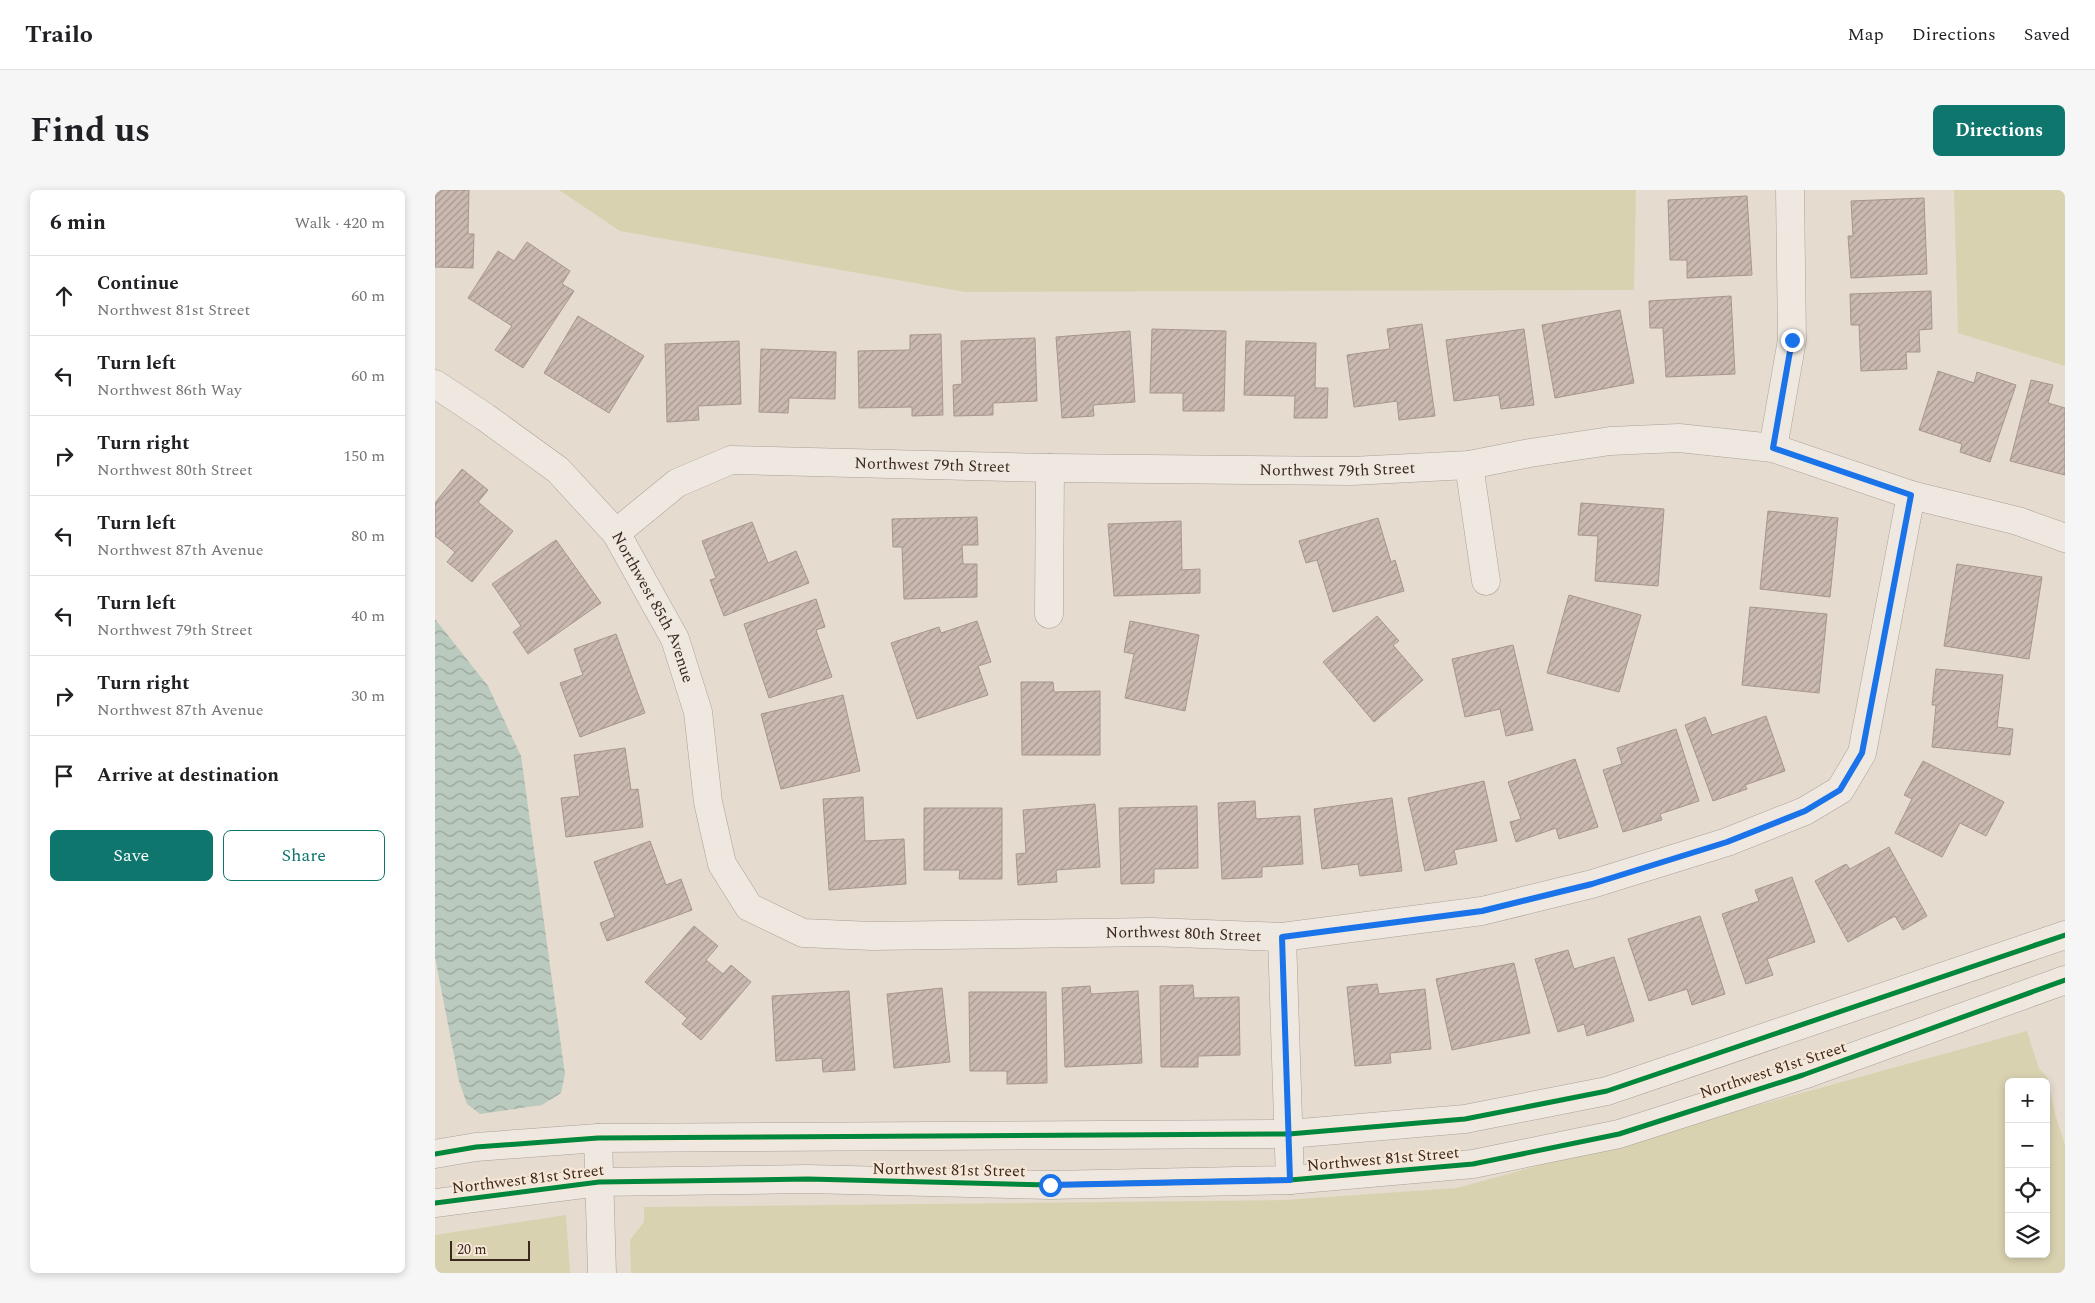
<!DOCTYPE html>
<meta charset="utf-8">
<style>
body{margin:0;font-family:Spectral,serif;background:#f6f6f6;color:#202124}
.controls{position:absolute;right:15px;bottom:15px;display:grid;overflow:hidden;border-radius:8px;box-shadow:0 2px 8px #0003}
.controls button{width:45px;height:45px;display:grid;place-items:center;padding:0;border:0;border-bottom:1px solid #e0e0e0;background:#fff;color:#202124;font:25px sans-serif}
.scale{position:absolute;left:15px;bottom:12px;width:80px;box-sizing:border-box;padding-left:5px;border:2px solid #3b281f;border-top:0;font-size:14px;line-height:18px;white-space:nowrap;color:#3b281f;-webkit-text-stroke:4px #f7e7d6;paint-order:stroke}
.stop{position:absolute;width:15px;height:15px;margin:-11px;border:4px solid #1a73e8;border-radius:50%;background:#fff}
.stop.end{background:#1a73e8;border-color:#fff;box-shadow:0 1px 5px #0008}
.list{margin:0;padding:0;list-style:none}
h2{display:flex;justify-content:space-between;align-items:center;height:65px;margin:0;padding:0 20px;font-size:21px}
h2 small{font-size:16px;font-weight:400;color:#757577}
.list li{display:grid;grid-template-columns:32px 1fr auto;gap:15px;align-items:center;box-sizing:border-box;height:80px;padding:0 20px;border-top:1px solid #e0e0e0}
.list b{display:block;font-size:19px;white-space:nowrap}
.list p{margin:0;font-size:16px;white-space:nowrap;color:#757577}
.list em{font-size:16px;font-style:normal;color:#757577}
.actions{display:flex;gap:10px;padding:15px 20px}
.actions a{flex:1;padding:11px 0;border:1px solid #0f766e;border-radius:8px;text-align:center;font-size:18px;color:#0f766e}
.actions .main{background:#0f766e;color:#fff}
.icon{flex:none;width:28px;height:28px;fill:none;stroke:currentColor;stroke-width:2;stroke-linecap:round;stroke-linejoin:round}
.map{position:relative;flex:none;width:1630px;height:1083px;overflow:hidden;border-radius:8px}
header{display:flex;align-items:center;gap:30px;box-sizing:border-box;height:70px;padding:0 25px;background:#fff;border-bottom:1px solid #e0e0e0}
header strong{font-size:24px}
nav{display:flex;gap:28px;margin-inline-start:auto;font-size:18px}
.intro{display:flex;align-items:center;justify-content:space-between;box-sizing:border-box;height:120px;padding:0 30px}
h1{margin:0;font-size:35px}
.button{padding:12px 22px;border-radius:8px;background:#0f766e;color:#fff;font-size:18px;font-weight:700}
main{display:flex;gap:30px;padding:0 30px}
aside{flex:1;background:#fff;border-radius:8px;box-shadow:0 2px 8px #0003}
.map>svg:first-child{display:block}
</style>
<header>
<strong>Trailo</strong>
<nav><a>Map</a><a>Directions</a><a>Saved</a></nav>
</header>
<div class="intro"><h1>Find us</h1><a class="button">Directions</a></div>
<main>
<aside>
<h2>6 min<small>Walk · 420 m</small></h2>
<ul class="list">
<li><svg class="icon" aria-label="ahead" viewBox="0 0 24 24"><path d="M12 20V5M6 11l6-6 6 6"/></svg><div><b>Continue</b><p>Northwest 81st Street</p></div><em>60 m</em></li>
<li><svg class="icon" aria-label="left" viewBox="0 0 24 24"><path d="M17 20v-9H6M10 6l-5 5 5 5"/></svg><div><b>Turn left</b><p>Northwest 86th Way</p></div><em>60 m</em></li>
<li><svg class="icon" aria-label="right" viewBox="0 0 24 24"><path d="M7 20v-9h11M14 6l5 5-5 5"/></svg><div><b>Turn right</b><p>Northwest 80th Street</p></div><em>150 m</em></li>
<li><svg class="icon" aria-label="left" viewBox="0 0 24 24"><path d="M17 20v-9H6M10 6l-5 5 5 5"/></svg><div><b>Turn left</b><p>Northwest 87th Avenue</p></div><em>80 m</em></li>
<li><svg class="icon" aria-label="left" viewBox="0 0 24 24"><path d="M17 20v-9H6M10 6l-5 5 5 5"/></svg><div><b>Turn left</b><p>Northwest 79th Street</p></div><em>40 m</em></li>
<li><svg class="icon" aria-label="right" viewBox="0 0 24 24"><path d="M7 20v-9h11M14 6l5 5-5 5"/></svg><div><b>Turn right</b><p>Northwest 87th Avenue</p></div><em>30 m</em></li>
<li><svg class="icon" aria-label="arrive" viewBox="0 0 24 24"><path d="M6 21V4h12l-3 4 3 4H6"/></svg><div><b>Arrive at destination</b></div></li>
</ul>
<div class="actions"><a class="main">Save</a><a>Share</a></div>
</aside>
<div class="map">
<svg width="1630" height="1083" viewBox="0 0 1630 1083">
<defs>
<pattern id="water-waves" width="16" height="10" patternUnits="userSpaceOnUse" patternTransform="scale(1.25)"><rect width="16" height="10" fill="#bbcabe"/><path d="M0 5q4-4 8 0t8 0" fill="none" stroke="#99a49a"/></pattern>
<pattern id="building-hatch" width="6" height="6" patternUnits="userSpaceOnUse" patternTransform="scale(1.25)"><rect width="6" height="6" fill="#cab9b0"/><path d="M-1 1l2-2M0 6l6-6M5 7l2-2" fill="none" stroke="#a5968f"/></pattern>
</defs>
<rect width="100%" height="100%" fill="#e6dbcf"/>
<g fill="#d9d2b1" fill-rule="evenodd">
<path d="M124,0H1201L1199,100L530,102L185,41Z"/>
<path d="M1519,0H1630V176L1523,143Z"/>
<path d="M1592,841L1604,879L1612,886L1620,924L1630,955V1083H196L195,1050L209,1032V1017L849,1010L1022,998ZM1574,892H1611V1064H1574Z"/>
<path d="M131,1025L135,1083H0V1045Z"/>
</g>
<path fill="url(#water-waves)" d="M0,429L53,496L86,566L130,884L126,903L107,915L45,924L32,914L24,891L0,767Z"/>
<g fill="url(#building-hatch)" stroke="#a7968e">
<path d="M0,0H34L33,44H39L38,78L0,77Z"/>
<path d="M1312,6L1317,85L1252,88V70H1235L1233,10Z"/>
<path d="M1489,8L1492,84L1416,88L1413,46H1418L1416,11Z"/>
<path d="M92,52L135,81L127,94L139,101L88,178L60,160L77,136L33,108L63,61L79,71Z"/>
<path d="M1496,101L1497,139L1484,140L1485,162H1471L1472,179L1426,181L1424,135H1416L1415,104Z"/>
<path d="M1296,106L1300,184L1231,187L1228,138H1215L1214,111Z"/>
<path d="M1185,120L1199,193L1120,208L1107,135Z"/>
<path d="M143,126L209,166L174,223L109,183Z"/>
<path d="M987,134L1000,226L964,230L962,211L919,217L912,165L955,159L952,139Z"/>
<path d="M717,139L791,141L789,221H748V203H715Z"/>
<path d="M1089,139L1099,215L1066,219L1064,205L1019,211L1011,150Z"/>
<path d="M695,141L700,212L658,215L659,226L627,228L621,147Z"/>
<path d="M506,144L508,225L477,226V217L424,218L423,161L475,160V145Z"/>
<path d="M600,148L602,211L558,213V225L519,226L518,195L527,194L526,151Z"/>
<path d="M304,151L306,214L263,216L264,230L232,232L230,154Z"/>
<path d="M811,151L881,153L880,198H893L892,228H859L860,206L809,205Z"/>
<path d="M326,159L401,162L400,209L354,208L353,223L324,222Z"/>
<path d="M1503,181L1539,193L1542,182L1581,195L1555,272L1525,262L1527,254L1484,240Z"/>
<path d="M1596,190L1618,195L1613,213L1630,218V285L1575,271Z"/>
<path d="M27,279L53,300L43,312L78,341L37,392L12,372L20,362L0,346V313Z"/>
<path d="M1146,313L1229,319L1223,396L1160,391L1163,346L1143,345Z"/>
<path d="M1333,321L1403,328L1395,407L1325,399Z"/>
<path d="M542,327L543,355H527L528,374H542V407L469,409L467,357H458L457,329Z"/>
<path d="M943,328L956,372L960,370L969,401L898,422L882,370L871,373L864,351Z"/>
<path d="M746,331L747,380L765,379V403L679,406L673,334Z"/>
<path d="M317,332L333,373L361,361L374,393L289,426L275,390L281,388L267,351Z"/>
<path d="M121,350L166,413L93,464L78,442L86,436L57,394Z"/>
<path d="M1522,374L1607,387L1594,469L1509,456Z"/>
<path d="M1134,405L1206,425L1184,502L1112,483Z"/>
<path d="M381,409L390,437L381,440L397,487L334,508L309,434Z"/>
<path d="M1315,417L1392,424L1384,503L1307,495Z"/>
<path d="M942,426L964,451L958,455L988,490L939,532L888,472Z"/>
<path d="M542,431L556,472L543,476L553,505L482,529L456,453L504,437L506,443Z"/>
<path d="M695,431L764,445L750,521L690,508L699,464L689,462Z"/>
<path d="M181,444L210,523L145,547L125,493L148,485L139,459Z"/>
<path d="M1078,455L1098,540L1071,546L1065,519L1030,527L1017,469Z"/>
<path d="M1501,479L1568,485L1562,537L1578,539L1575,565L1497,557L1501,515H1497Z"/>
<path d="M586,492H618L619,502L665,501V565H587Z"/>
<path d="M408,505L425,581L346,599L326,524Z"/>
<path d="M1331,526L1350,581L1310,595L1312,599L1278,611L1250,535L1270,527L1277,545Z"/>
<path d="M1241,539L1264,611L1225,624L1227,630L1188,642L1168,580L1187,574L1182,558Z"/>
<path d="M190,558L196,600L203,599L208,637L131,647L126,608L145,606L139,565Z"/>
<path d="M1140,569L1163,637L1124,649L1121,638L1081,652L1075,632L1086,629L1073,592Z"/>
<path d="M1488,571L1569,612L1551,646L1525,633L1507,667L1460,643L1477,609L1469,605Z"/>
<path d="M1049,591L1062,651L1019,660L1022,674L990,681L973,608Z"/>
<path d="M428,607L430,651L469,649L471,694L394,700L388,609Z"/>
<path d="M957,608L967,681L925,686L923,674L887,679L879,619Z"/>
<path d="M820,611L821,629L865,626L868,674L827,677V687L787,689L783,613Z"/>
<path d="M660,614L665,677L621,680L622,692L583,695L581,664L591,663L588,620Z"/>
<path d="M762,616L763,678L719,679V693L686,694L684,618Z"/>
<path d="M489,618H567V689H524L525,680H489Z"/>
<path d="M215,651L231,695L246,689L257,720L172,751L165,733L180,727L159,672Z"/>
<path d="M1454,657L1492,726L1468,740L1460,726L1413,752L1380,691L1411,674L1415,679Z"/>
<path d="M1357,687L1380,752L1332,769L1338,785L1311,794L1287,724L1324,711L1320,700Z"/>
<path d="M1265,726L1290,804L1257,815L1252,799L1214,811L1193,749Z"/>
<path d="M259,736L283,756L271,770L288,784L296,775L316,792L266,850L247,834L252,828L210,792Z"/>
<path d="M1133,760L1139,779L1179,767L1199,831L1152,846L1149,834L1123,842L1100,769Z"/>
<path d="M1079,773L1095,843L1017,860L1001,789Z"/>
<path d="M942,794L944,804L990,799L996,859L955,863L956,873L920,876L912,797Z"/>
<path d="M758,795L759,808L804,807L805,865L763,866V877H726L725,796Z"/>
<path d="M655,796L656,804L703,801L707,873L630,877L627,798Z"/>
<path d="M507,798L515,872L459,878L452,804Z"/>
<path d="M414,801L420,880L388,882L387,868L341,871L337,806Z"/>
<path d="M534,802H611L612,893L572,894V881H535Z"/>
</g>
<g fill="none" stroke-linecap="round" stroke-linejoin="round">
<defs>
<g id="minor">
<path id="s1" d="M0,194L50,227L123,280L181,343L240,449L263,522L273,612L287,674L314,717L368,743L437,746L717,742L847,747L1047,721L1157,694L1292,652L1370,621L1405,600L1427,563L1476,305"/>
<path d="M1338,258L1357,150L1355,0"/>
<path d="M1034,275L1051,391"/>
<path id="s2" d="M181,343L242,293L296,270L615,278L917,281L1034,275L1095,263L1175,251L1244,248L1338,258L1476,305L1583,331L1630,348"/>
<path d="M614,424L615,278"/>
<path d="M847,747L855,990"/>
<path d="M163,948L167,1083"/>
</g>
<g id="tertiary">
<path d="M0,964L41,957L163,948L854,944L1030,929L1172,901L1630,745"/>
<path d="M0,1013L164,992L373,989L615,995L855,990L1038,974L1184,944L1368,885L1630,790"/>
</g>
</defs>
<use href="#minor" stroke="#aba198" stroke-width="29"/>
<use href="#tertiary" stroke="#aba198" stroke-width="29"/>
<use href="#minor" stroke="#eee8e1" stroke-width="28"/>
<use href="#tertiary" stroke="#eee8e1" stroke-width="28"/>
<defs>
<g id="cycleway">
<path d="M0,964L41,957L163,948L854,944L1030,929L1172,901L1630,745"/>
<path d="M0,1013L164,992L373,989L615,995L855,990L1038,974L1184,944L1368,885L1630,790"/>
</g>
</defs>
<use href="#cycleway" stroke="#f7e7d6" stroke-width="8"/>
<use href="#cycleway" stroke="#00873e" stroke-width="5"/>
</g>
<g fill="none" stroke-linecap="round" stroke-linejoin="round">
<path stroke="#1a73e8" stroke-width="6" d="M615,995L855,990L847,747L1047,721L1157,694L1292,652L1370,621L1405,600L1427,563L1476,305L1338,258L1357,150"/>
</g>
<g text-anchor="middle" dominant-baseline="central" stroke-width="4" stroke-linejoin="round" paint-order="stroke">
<g font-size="16" fill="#3b281f" stroke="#f7e7d6">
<text stroke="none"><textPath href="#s2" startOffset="339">Northwest 79th Street</textPath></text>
<text stroke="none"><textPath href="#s2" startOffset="744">Northwest 79th Street</textPath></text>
<text stroke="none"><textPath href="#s1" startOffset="319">Northwest 85th Avenue</textPath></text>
<text stroke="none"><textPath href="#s1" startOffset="1079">Northwest 80th Street</textPath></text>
<text transform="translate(1338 880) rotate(-18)">Northwest 81st Street</text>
<text transform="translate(948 969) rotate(-5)">Northwest 81st Street</text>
<text transform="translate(514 980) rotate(1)">Northwest 81st Street</text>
<text transform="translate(93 989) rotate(-7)">Northwest 81st Street</text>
</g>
</g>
</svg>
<div class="controls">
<button>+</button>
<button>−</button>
<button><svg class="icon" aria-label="locate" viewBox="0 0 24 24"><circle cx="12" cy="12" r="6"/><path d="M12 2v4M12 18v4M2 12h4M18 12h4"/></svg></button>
<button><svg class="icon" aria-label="layers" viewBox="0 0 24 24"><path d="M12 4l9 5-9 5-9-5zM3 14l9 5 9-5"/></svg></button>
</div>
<div class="scale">20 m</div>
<div class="stop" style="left:615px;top:995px"></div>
<div class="stop end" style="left:1357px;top:150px"></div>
</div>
</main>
